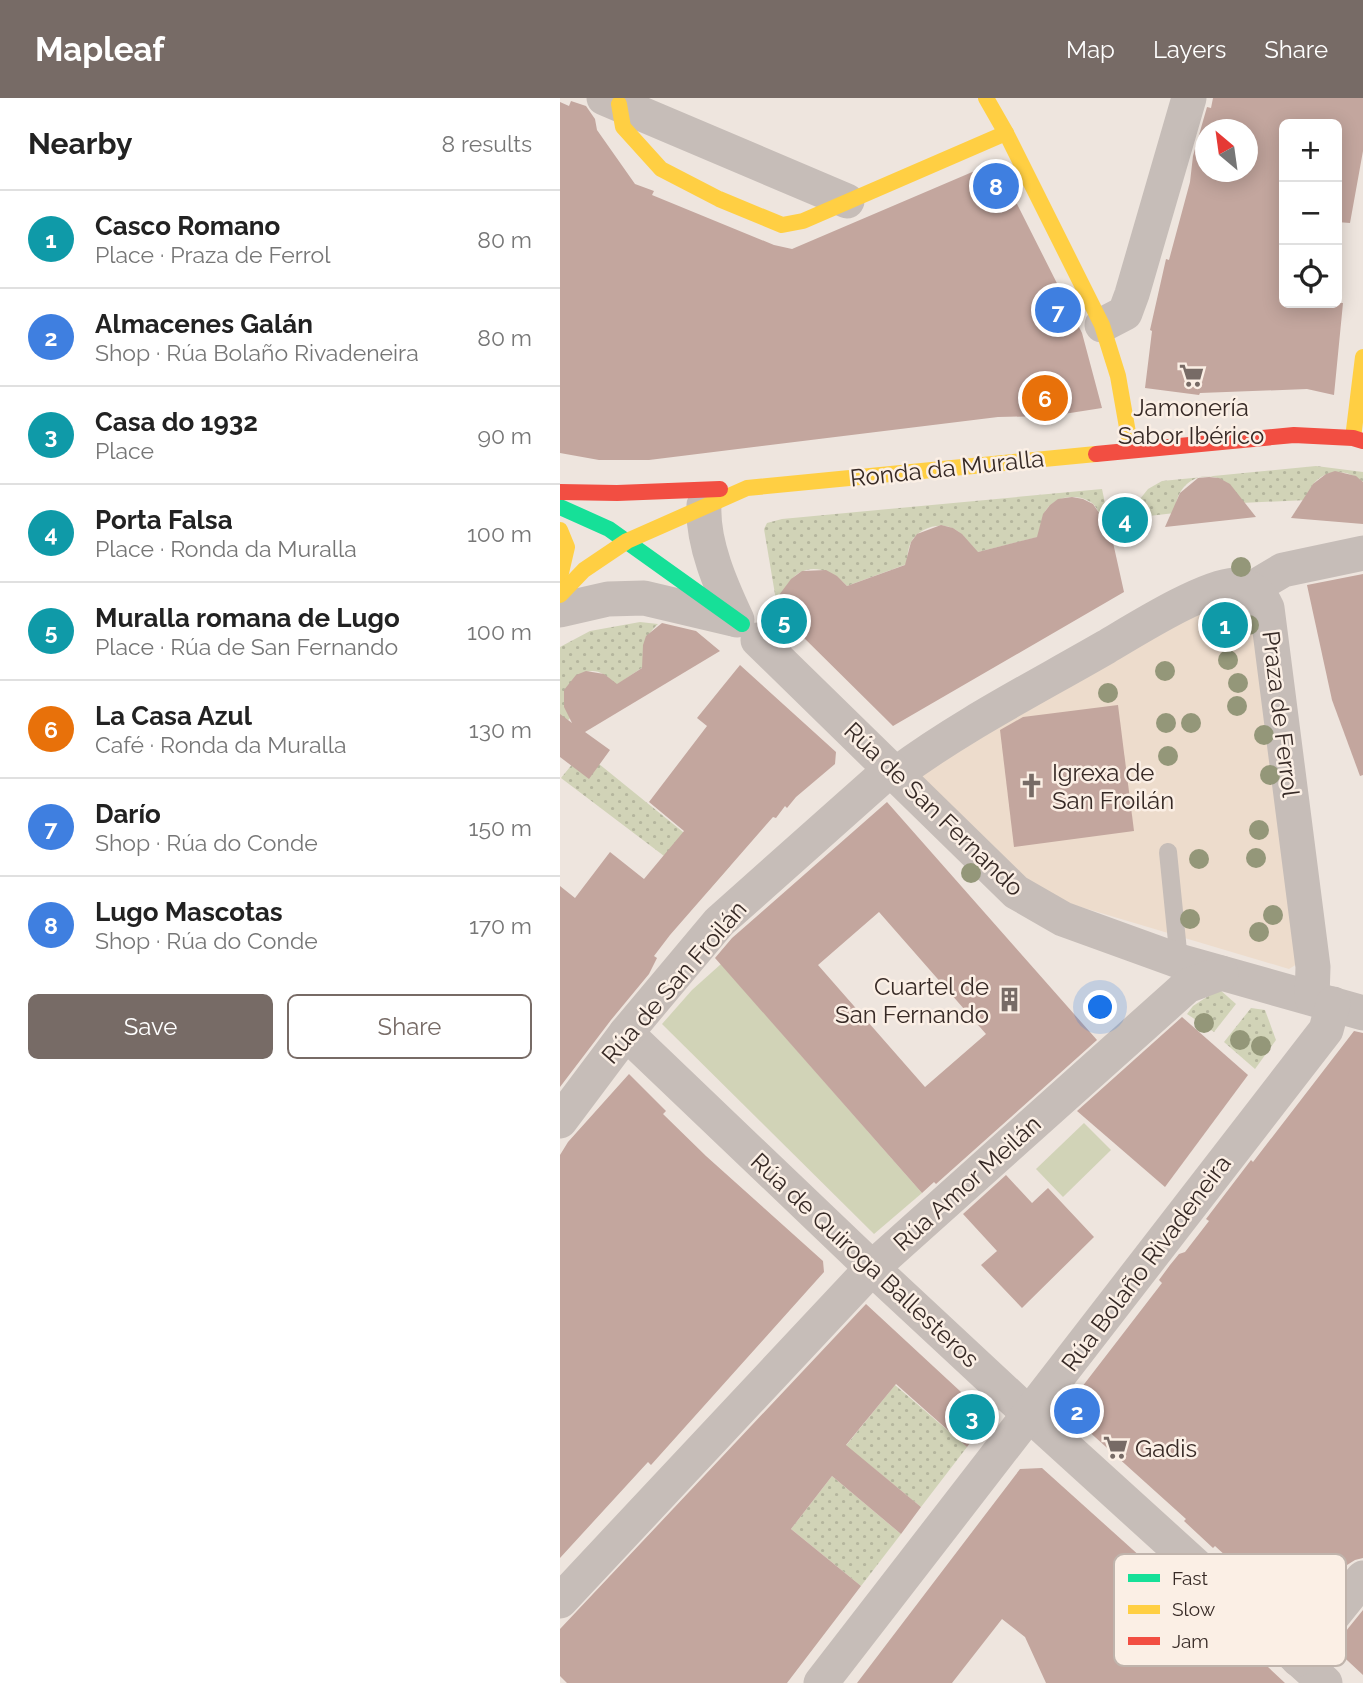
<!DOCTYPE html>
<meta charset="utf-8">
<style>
body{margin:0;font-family:Raleway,sans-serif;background:#f2f2f2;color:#222}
.controls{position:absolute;right:21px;top:21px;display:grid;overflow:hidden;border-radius:10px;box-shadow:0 4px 18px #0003}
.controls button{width:63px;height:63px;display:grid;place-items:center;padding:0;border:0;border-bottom:2px solid #e0e0e0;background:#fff;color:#222;font:35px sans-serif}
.compass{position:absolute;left:635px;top:21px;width:63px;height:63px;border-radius:50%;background:#fff;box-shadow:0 4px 18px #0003;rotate:331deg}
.you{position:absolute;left:541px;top:910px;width:24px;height:24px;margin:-18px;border:5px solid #fff;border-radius:50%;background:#1a73e8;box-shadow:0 0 0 10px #1a73e833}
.badge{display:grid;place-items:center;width:46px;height:46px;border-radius:50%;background:#776b66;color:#fff;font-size:23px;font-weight:700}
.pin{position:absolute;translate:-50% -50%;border:4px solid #fff;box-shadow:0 2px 7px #0006}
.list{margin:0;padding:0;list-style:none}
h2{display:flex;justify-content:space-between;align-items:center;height:91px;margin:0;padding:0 28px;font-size:30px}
h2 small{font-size:23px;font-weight:400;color:#767676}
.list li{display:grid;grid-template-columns:46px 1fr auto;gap:21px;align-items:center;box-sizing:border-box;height:98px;padding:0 28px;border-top:2px solid #e0e0e0}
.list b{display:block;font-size:26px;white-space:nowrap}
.list p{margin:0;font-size:23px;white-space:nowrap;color:#767676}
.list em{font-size:23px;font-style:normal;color:#767676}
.actions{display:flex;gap:14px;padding:21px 28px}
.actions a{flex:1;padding:16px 0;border:2px solid #776b66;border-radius:10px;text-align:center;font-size:24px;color:#776b66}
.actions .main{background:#776b66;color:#fff}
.icon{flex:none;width:38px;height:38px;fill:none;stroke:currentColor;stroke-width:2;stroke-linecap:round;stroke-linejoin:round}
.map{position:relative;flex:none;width:803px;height:1585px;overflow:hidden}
header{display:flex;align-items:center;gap:42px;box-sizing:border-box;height:98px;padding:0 35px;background:#776b66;color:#fff}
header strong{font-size:33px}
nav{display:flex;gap:38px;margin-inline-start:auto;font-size:24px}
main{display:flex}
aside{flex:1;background:#fff}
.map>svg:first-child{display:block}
</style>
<header>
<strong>Mapleaf</strong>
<nav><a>Map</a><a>Layers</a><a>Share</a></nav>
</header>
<main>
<aside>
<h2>Nearby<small>8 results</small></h2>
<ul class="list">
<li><span class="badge" style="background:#0f9aa8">1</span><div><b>Casco Romano</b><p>Place · Praza de Ferrol</p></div><em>80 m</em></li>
<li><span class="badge" style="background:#3f7fe0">2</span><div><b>Almacenes Galán</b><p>Shop · Rúa Bolaño Rivadeneira</p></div><em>80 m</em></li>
<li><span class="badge" style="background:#0f9aa8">3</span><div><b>Casa do 1932</b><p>Place</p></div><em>90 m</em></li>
<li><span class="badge" style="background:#0f9aa8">4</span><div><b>Porta Falsa</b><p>Place · Ronda da Muralla</p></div><em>100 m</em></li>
<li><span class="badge" style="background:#0f9aa8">5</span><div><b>Muralla romana de Lugo</b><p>Place · Rúa de San Fernando</p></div><em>100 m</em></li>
<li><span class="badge" style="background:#e8710a">6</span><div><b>La Casa Azul</b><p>Café · Ronda da Muralla</p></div><em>130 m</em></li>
<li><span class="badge" style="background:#3f7fe0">7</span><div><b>Darío</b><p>Shop · Rúa do Conde</p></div><em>150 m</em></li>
<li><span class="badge" style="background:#3f7fe0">8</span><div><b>Lugo Mascotas</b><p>Shop · Rúa do Conde</p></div><em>170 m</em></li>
</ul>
<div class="actions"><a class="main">Save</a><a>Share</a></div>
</aside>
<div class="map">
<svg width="803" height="1585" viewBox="0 0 803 1585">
<defs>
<pattern id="grass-dots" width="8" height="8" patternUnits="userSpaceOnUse" patternTransform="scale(1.75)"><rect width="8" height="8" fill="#d1d3b7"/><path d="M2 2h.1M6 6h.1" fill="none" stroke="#b4b59d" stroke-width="1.8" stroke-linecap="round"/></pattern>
</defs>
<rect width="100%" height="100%" fill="#eee5de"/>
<g fill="url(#grass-dots)">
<path d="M756,368L803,374V384C783,366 751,373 747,402L681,405C665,364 616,372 615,415L580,419V401L588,391L602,383Z"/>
<path d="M542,391L549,424L543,425C540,418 538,410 532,405C518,394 491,398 484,416C481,422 482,431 482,438L414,455C410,449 406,441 401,436C387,422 361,427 351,444C348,450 347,458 347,466L287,488C255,456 224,472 218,514L204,431L207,425L222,421Z"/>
<path d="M80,524L98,526C82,542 83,546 86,567L55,588C33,555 0,581 10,620L0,632V549L30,533Z"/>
<path d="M23,653L123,734L170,768L149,792L1,680Z"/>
<path d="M659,891L676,906L654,934L627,916L633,908Z"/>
<path d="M691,910L705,912L716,942L695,971L664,944Z"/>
<path d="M335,1287L407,1349L361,1409L306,1364L276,1360Z"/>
<path d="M272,1378L341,1436L301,1488L231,1431Z"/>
</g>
<g fill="#d1d3b7">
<path d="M161,866L362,1095L314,1136L102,926L132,892Z"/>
<path d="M524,1025L551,1052L503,1099L476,1071Z"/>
</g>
<path fill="#eddccc" d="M684,504L695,517L737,866L729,871L504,804L464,781L364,688L361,675L644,506Z"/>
<g fill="#c3a69e" fill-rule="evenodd">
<path d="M653,0H803V53L790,125L777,124V26H724V178L721,205H783L774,297L747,291L640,295L639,297L585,290L592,233L590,232L606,161L609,162L630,84L633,58L647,9L651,10ZM646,32H688V74H646Z"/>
<path d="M11,3L26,8L35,21L37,32L75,86L94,93L92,97L214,147L232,151L417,72L433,74L448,95L451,94L522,235L542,310L491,318L438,319L89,362H39L0,355V4L9,8Z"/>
<path d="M775,373L796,378L803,384V426L731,420L753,386L766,376Z"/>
<path d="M649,379L659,380L670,386L696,419L605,429L620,395L638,380Z"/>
<path d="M512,399L523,401L533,406L550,431L564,494L333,628L235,531L220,535L211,527L216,520L208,525L203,523L202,520L231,481L242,473L266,472L277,478L287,488L345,467L351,444L357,436L381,427L393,430L402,436L418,454L477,439L483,416L490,407L498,401Z"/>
<path d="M803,476V677L800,678L772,602L747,487Z"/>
<path d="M102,525L136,533L160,553L25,634L50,652L29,681L0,659V616L12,625L4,609V592L16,577L26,573L44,576L57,586L82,570L83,547L86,538Z"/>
<path d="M180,567L276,654L275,666L236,699L227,710L225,708L216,720L213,719L110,837L94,858L97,860L89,876L51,922L0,989V788L15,800L50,754L84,781L124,733L89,704L147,628L137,620Z"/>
<path d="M558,607L574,733L454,749L440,632L463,619Z"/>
<path d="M327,704L537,942L376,1086L374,1084L362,1095L155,860L172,840ZM319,814L426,936L365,989L258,867Z"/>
<path d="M622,919L688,977L605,1089L517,1013Z"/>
<path d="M794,933L803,935V1460L795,1462L787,1467L740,1526L655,1448L653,1450L624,1423L626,1421L515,1321V1298L602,1185L599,1182L610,1167L619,1156L625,1154L649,1123L646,1121L691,1062L693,1064Z"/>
<path d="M69,976L106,1013L103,1016L146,1058L263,1163L264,1174L91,1367L88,1364L0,1460V1057L8,1044Z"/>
<path d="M446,1077L472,1105L488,1090L534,1139L462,1210L421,1167L437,1153L403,1116Z"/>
<path d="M306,1206L414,1306L416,1312L431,1308L435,1312L407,1349L336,1286L286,1347L361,1409L341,1436L272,1378L231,1431L301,1488L227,1585H7L0,1578V1531Z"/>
<path d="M482,1370L672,1541L675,1538L725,1585H486L465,1539L442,1521L392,1585H297L460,1371Z"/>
<path d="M803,1512V1577L773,1549Z"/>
</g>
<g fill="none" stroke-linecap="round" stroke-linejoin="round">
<path stroke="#c6bdb8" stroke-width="18" d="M608,754L619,863"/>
<g stroke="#c6bdb8" stroke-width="35">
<path d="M44,0L287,103"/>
<path d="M542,227L565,215L572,196L629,0"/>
<path d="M144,407C142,445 161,488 177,522"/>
<path d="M691,491L723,472L803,455"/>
<path d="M0,512L48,501L84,500L173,521"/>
<path d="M198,542L456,794L503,821L619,863L803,915"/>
<path d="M336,676C402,627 475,590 546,549C575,532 643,489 675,487C691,487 701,497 707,510L753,869L752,900"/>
<path d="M66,935L312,1170L470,1317L765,1585"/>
<path d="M0,1023L66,935L159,824L331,671"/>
<path d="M0,1503L312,1170L627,888L661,875"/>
<path d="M738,1561L803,1480"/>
<path d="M261,1585L766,932L773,906"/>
</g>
<path stroke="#16e098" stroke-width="16" d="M0,409L49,431L182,526"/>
<g stroke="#ffcf43" stroke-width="16">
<path d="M426,0L446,35L542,227L558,278L571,352"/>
<path d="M59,6L63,29L101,71L159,101L222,127L243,123L446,35"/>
<path d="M793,340L803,259"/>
<path d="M0,432L7,449L0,479"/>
<path d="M0,497L24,472L67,443L187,390L536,356"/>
</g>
<g stroke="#f24e42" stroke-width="16">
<path d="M536,356L734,337L793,340L803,343"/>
<path d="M0,394L57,395L160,391"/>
</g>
</g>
<g fill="#949779">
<circle cx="681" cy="469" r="10"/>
<circle cx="689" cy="527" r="10"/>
<circle cx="668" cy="562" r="10"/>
<circle cx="605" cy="573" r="10"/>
<circle cx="678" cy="585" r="10"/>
<circle cx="548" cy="595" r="10"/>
<circle cx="677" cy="608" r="10"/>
<circle cx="606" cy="625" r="10"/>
<circle cx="631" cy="625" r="10"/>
<circle cx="704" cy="637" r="10"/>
<circle cx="608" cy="658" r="10"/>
<circle cx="710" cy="677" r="10"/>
<circle cx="699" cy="732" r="10"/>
<circle cx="696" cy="760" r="10"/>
<circle cx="639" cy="761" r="10"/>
<circle cx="411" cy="775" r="10"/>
<circle cx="713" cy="817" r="10"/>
<circle cx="630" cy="821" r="10"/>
<circle cx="699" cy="834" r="10"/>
<circle cx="644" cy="925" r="10"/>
<circle cx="680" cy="942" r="10"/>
<circle cx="701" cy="948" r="10"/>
</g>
<defs>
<symbol id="supermarket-bare" viewBox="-9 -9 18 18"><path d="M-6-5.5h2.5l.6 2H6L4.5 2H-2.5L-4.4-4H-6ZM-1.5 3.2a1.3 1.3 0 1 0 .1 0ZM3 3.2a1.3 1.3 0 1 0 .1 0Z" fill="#776b66" stroke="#fbefe5" stroke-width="2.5" paint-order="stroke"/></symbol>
<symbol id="church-bare" viewBox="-9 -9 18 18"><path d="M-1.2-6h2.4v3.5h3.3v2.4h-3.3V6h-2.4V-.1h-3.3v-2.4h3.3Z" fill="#776b66" stroke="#fbefe5" stroke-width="2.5" paint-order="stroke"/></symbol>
<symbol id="building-bare" viewBox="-9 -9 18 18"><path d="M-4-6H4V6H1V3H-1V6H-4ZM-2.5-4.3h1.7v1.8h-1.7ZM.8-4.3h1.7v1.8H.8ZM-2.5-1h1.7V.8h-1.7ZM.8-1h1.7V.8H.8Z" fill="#776b66" stroke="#fbefe5" stroke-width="2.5" paint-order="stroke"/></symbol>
</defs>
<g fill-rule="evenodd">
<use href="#supermarket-bare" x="614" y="260" width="35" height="35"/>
<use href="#church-bare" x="454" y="670" width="35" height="35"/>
<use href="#building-bare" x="432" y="884" width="35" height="35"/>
<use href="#supermarket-bare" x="538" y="1332" width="35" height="35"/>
</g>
<g text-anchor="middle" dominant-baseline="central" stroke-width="5" stroke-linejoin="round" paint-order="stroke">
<g font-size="24" fill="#372a26" stroke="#fbefe5" text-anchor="start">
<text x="631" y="309" text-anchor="middle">Jamonería<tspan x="631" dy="28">Sabor Ibérico</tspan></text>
<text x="492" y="674">Igrexa de<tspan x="492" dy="28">San Froilán</tspan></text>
<text x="429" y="888" text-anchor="end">Cuartel de<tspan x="429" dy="28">San Fernando</tspan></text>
<text x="575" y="1350">Gadis</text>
</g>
<g font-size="24" fill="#372a26" stroke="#fbefe5">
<text transform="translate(387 370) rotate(-6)">Ronda da Muralla</text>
<text transform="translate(721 616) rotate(83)">Praza de Ferrol</text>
<text transform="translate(374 711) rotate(44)">Rúa de San Fernando</text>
<text transform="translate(114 884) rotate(-49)">Rúa de San Froilán</text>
<text transform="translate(407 1085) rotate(-42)">Rúa Amor Meilán</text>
<text transform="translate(305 1162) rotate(43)">Rúa de Quiroga Ballesteros</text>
<text transform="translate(586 1165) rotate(-53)">Rúa Bolaño Rivadeneira</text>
</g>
</g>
<rect x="554" y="1456" width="232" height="112" rx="10" fill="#fbefe5" stroke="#c0b4ac" stroke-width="2"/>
<rect x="568" y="1476" width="32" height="8" fill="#16e098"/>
<rect x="568" y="1507" width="32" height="9" fill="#ffcf43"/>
<rect x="568" y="1539" width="32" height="8" fill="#f24e42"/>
<g font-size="19" fill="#372a26">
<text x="612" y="1487">Fast</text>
<text x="612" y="1518">Slow</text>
<text x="612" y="1550">Jam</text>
</g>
</svg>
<div class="controls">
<button>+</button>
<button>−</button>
<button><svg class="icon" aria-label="locate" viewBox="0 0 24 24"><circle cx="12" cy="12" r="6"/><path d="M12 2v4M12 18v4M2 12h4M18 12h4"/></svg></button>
</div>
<svg class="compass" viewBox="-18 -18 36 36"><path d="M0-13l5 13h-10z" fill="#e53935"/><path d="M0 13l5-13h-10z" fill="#767676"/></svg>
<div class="you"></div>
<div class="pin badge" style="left:665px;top:527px;background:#0f9aa8">1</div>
<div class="pin badge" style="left:517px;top:1313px;background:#3f7fe0">2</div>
<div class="pin badge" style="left:412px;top:1319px;background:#0f9aa8">3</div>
<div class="pin badge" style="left:565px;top:422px;background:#0f9aa8">4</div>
<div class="pin badge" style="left:224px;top:523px;background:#0f9aa8">5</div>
<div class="pin badge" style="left:485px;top:300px;background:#e8710a">6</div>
<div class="pin badge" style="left:498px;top:212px;background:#3f7fe0">7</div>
<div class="pin badge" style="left:436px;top:88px;background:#3f7fe0">8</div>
</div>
</main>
